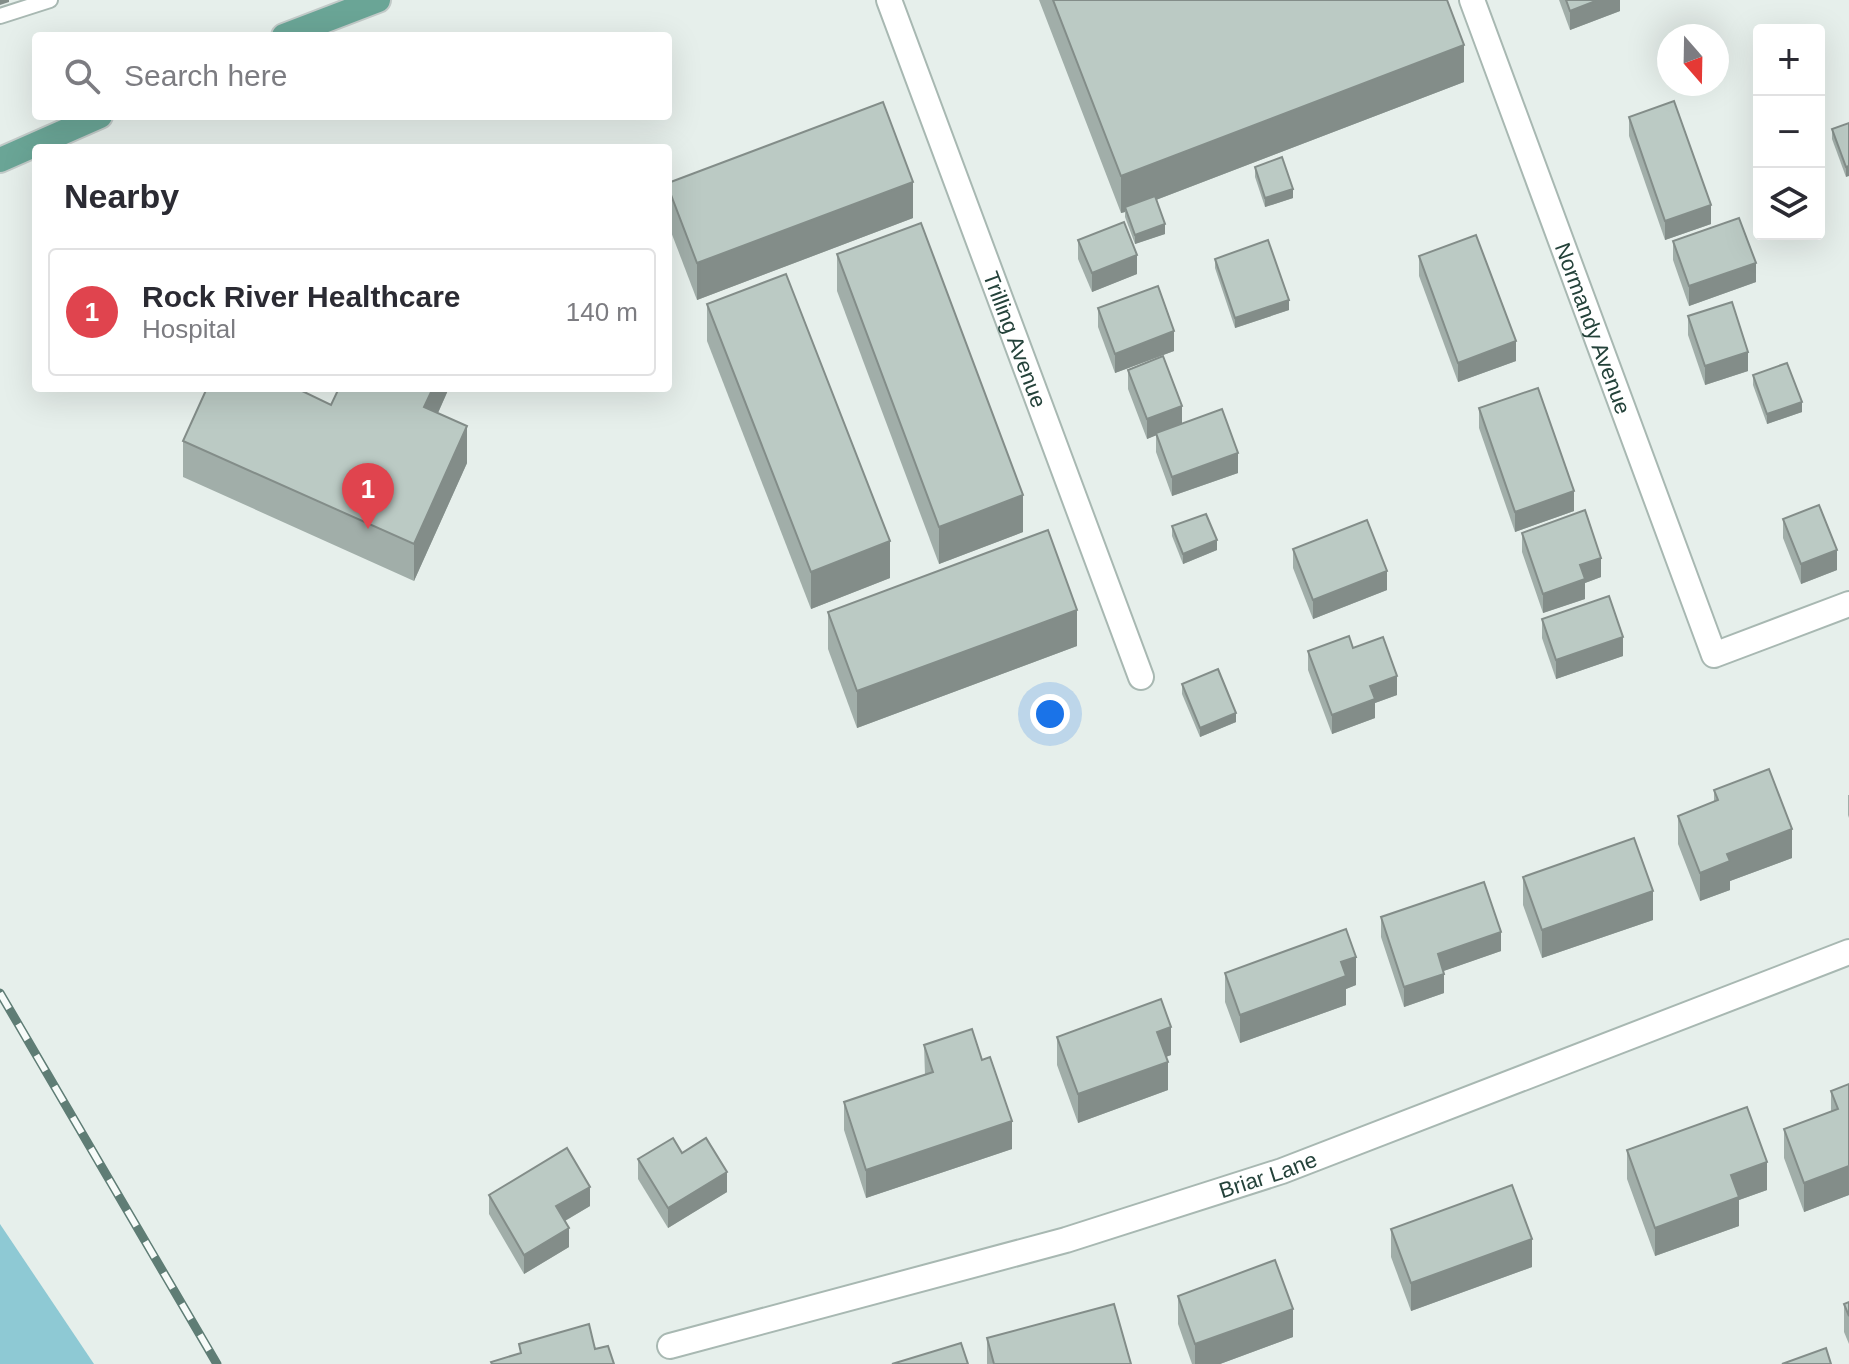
<!DOCTYPE html>
<meta charset="utf-8">
<style>
body{margin:0;font-family:Helvetica,sans-serif;background:#f2f2f3;color:#2b2b33}
.controls{position:absolute;right:24px;top:24px;display:grid;overflow:hidden;border-radius:8px;box-shadow:0 8px 32px #0002}
.controls button{width:72px;height:72px;display:grid;place-items:center;padding:0;border:0;border-bottom:2px solid #e1e1e2;background:#fff;color:#2b2b33;font:40px sans-serif}
.compass{position:absolute;left:1657px;top:24px;width:72px;height:72px;border-radius:50%;background:#fff;box-shadow:0 8px 32px #0002;rotate:160deg}
.you{position:absolute;left:1050px;top:714px;width:28px;height:28px;margin:-20px;border:6px solid #fff;border-radius:50%;background:#1a73e8;box-shadow:0 0 0 12px #1a73e833}
.badge{display:grid;place-items:center;width:52px;height:52px;border-radius:50%;background:#1a73e8;color:#fff;font-size:26px;font-weight:700}
.pin{position:absolute;translate:-50% -66px;filter:drop-shadow(0 2px 4px #0008)}
.pin::after{content:'';position:absolute;top:42px;width:28px;height:24px;background:inherit;clip-path:polygon(0 0,100% 0,50% 100%)}
.list{margin:0;padding:0;list-style:none}
h2{display:flex;justify-content:space-between;align-items:center;height:104px;margin:0;padding:0 32px;font-size:34px}
h2 small{font-size:26px;font-weight:400;color:#7c7c81}
.list li{display:grid;grid-template-columns:52px 1fr auto;gap:24px;align-items:center;box-sizing:border-box;height:128px;margin:0 16px 16px;padding:0 16px;border:2px solid #e1e1e2;border-radius:8px}
.list b{display:block;font-size:30px;white-space:nowrap}
.list p{margin:0;font-size:26px;white-space:nowrap;color:#7c7c81}
.list em{font-size:26px;font-style:normal;color:#7c7c81}
.icon{flex:none;width:44px;height:44px;fill:none;stroke:currentColor;stroke-width:2;stroke-linecap:round;stroke-linejoin:round}
.map{position:relative;flex:none;width:1849px;height:1364px;overflow:hidden}
.search{position:absolute;background:#fff;box-shadow:0 8px 32px #0002;left:32px;top:32px;width:640px;height:88px;display:flex;align-items:center;gap:20px;box-sizing:border-box;padding:0 28px;border-radius:8px;color:#7c7c81;font-size:30px}
.panel{position:absolute;background:#fff;box-shadow:0 8px 32px #0002;left:32px;top:144px;width:640px;height:248px;border-radius:8px}
.map>svg:first-child{display:block}
</style>
<div class="map">
<svg width="1849" height="1364" viewBox="0 0 1849 1364">
<rect width="100%" height="100%" fill="#e6efeb"/>
<path fill="#8ec9d4" d="M0,1224L94,1364H0Z"/>
<g fill="none" stroke-linecap="round" stroke-linejoin="round">
<defs>
<path id="lane" d="M0,16L50,0"/>
<g id="street">
<path id="s1" d="M889,0L1141,677"/>
<path id="s2" d="M1472,0L1714,655L1849,604"/>
<path id="s3" d="M670,1346L1066,1240L1282,1171L1849,952"/>
</g>
<g id="primary">
<path d="M284,36L378,0"/>
<path d="M0,160L100,116"/>
</g>
</defs>
<use href="#lane" stroke="#a8b8b2" stroke-width="18"/>
<use href="#street" stroke="#a8b8b2" stroke-width="28"/>
<use href="#primary" stroke="#c2cac8" stroke-width="28"/>
<use href="#lane" stroke="#fff" stroke-width="14"/>
<use href="#street" stroke="#fff" stroke-width="24"/>
<use href="#primary" stroke="#6aa596" stroke-width="24"/>
<defs>
<path id="rail" d="M0,993L217,1364"/>
</defs>
<use href="#rail" stroke="#5f7d75" stroke-width="9"/>
<use href="#rail" stroke="#f7fbf9" stroke-width="6" stroke-dasharray="18" stroke-linecap="butt"/>
</g>
<g fill="#a1aea9">
<path d="M1039,0H1447L1464,82L1156,200L1165,234L1135,244L1125,217V212L1121,213Z"/>
<path d="M1559,0H1620V11L1570,30Z"/>
<path d="M1629,117L1711,224L1665,240L1629,136Z"/>
<path d="M1849,123L1846,177L1832,139V129Z"/>
<path d="M1255,167L1293,198L1265,207L1255,177Z"/>
<path d="M668,183L913,218L697,300L668,224Z"/>
<path d="M1078,240L1137,274L1092,292L1078,259Z"/>
<path d="M1673,241L1756,282L1689,306L1673,260Z"/>
<path d="M837,254L1023,532L939,564L837,291Z"/>
<path d="M1419,256L1516,361L1458,382L1419,276Z"/>
<path d="M1215,259L1289,310L1235,328L1215,268Z"/>
<path d="M707,304L890,578L811,609L707,341Z"/>
<path d="M1098,308L1174,351L1115,373L1098,327Z"/>
<path d="M1688,316L1748,371L1705,385L1688,335Z"/>
<path d="M1128,370L1182,423L1238,473L1172,496L1156,452V435L1147,439L1128,389Z"/>
<path d="M1753,375L1802,412L1767,424L1753,385Z"/>
<path d="M305,388V393L331,405L339,388H449L438,413L467,463L414,581L183,477V441Z"/>
<path d="M1479,408L1574,511L1515,532L1479,428Z"/>
<path d="M1783,519L1837,570L1801,584L1783,538Z"/>
<path d="M1172,526L1217,550L1183,564L1172,536Z"/>
<path d="M1522,533L1601,577L1585,583V599L1543,613L1522,552Z"/>
<path d="M1293,549L1387,590L1313,619L1293,568Z"/>
<path d="M828,612L1077,646L857,728L828,649Z"/>
<path d="M1542,619L1623,656L1556,679L1542,638Z"/>
<path d="M1353,648L1397,695L1375,703V718L1332,734L1308,670V651Z"/>
<path d="M1182,684L1236,722L1200,737L1182,694Z"/>
<path d="M1714,790L1792,858L1730,881V890L1700,901L1678,844V816L1714,802Z"/>
<path d="M1848,795H1849V818L1848,815Z"/>
<path d="M1523,877L1653,920L1542,958L1523,905Z"/>
<path d="M1381,917L1501,951L1443,971L1444,993L1404,1007L1381,937Z"/>
<path d="M1225,973L1356,985L1346,989V1005L1240,1043L1225,1002Z"/>
<path d="M1057,1037L1171,1055L1166,1057L1168,1090L1078,1123L1057,1065Z"/>
<path d="M924,1045L1012,1149L866,1198L844,1130V1102L925,1075Z"/>
<path d="M1849,1084V1195L1804,1212L1784,1158V1129L1831,1112V1091Z"/>
<path d="M1627,1150L1767,1190L1739,1200V1226L1655,1256L1627,1179Z"/>
<path d="M682,1153L727,1192L668,1228L638,1179V1159Z"/>
<path d="M489,1195L590,1206L565,1221L569,1247L524,1274L489,1214Z"/>
<path d="M1391,1229L1532,1267L1411,1311L1391,1257Z"/>
<path d="M1178,1296L1293,1337L1220,1364H1192L1178,1324Z"/>
<path d="M1849,1302V1344L1844,1332V1304Z"/>
<path d="M987,1338L994,1364H987Z"/>
</g>
<g fill="#838d89">
<path d="M0,0H9V2L0,5Z"/>
<path d="M1598,0H1620V11L1570,30V11Z"/>
<path d="M1464,45V82L1127,211L1125,207V212L1121,213V176Z"/>
<path d="M1849,166V176L1846,177V167Z"/>
<path d="M913,182V218L697,300V263Z"/>
<path d="M1293,189V198L1265,207V198Z"/>
<path d="M1711,205V224L1665,240V221Z"/>
<path d="M1165,224V234L1135,244V235Z"/>
<path d="M1137,255V274L1092,292V273Z"/>
<path d="M1756,263V282L1689,306V286Z"/>
<path d="M1289,300V310L1235,328V318Z"/>
<path d="M1174,331V351L1115,373V354Z"/>
<path d="M1516,341V361L1458,382V363Z"/>
<path d="M1748,352V371L1705,385V366Z"/>
<path d="M433,388H449L424,444V407Z"/>
<path d="M1802,402V412L1767,424V414Z"/>
<path d="M1182,406V425L1147,439V419Z"/>
<path d="M467,426V463L414,581V544Z"/>
<path d="M1238,453V473L1172,496V477Z"/>
<path d="M1574,491V511L1515,532V512Z"/>
<path d="M1023,495V532L939,564V527Z"/>
<path d="M1217,540V550L1183,564V554Z"/>
<path d="M890,541V578L811,609V572Z"/>
<path d="M1837,550V570L1801,584V564Z"/>
<path d="M1601,558V577L1585,583V599L1543,613V594L1580,565Z"/>
<path d="M1387,571V590L1313,619V600Z"/>
<path d="M1077,610V646L857,728V691Z"/>
<path d="M1623,637V656L1556,679V660Z"/>
<path d="M1397,676V695L1375,703V718L1332,734V715L1370,686Z"/>
<path d="M1236,713V722L1200,737V728Z"/>
<path d="M1792,829V858L1730,881V890L1700,901V873L1727,854Z"/>
<path d="M1653,891V920L1542,958V930Z"/>
<path d="M1501,932V951L1438,973V954Z"/>
<path d="M1356,957V985L1346,989V1005L1240,1043V1015L1341,962Z"/>
<path d="M1444,974V993L1404,1007V987Z"/>
<path d="M1171,1027V1055L1157,1060V1032Z"/>
<path d="M1168,1062V1090L1078,1123V1094Z"/>
<path d="M1012,1121V1149L866,1198V1170Z"/>
<path d="M1767,1162V1190L1739,1200V1226L1655,1256V1228L1731,1175Z"/>
<path d="M1849,1166V1195L1804,1212V1183Z"/>
<path d="M727,1172V1192L668,1228V1208Z"/>
<path d="M590,1187V1206L556,1226V1206Z"/>
<path d="M569,1228V1247L524,1274V1255Z"/>
<path d="M1532,1239V1267L1411,1311V1283Z"/>
<path d="M1293,1309V1337L1220,1364H1195V1344Z"/>
</g>
<g fill="#bbcac4" stroke="#838d89" stroke-width="2">
<path d="M1053,0H1447L1464,45L1121,176Z"/>
<path d="M1566,0H1598L1570,11Z"/>
<path d="M1674,101L1711,205L1665,221L1629,117Z"/>
<path d="M883,102L913,182L697,263L668,187V183Z"/>
<path d="M1849,123V166L1846,167L1832,129Z"/>
<path d="M1282,157L1293,189L1265,198L1255,167Z"/>
<path d="M1155,196L1165,224L1135,235L1125,207Z"/>
<path d="M1739,218L1756,263L1689,286L1673,241Z"/>
<path d="M1124,222L1137,255L1092,273L1078,240Z"/>
<path d="M921,223L1023,495L939,527L837,254Z"/>
<path d="M1476,235L1516,341L1458,363L1419,256Z"/>
<path d="M1268,240L1289,300L1235,318L1215,259Z"/>
<path d="M786,274L890,541L811,572L707,304Z"/>
<path d="M1158,286L1174,331L1115,354L1098,308Z"/>
<path d="M1732,302L1748,352L1705,366L1688,316Z"/>
<path d="M1163,356L1182,406L1147,419L1128,370Z"/>
<path d="M1787,363L1802,402L1767,414L1753,375Z"/>
<path d="M207,388H303L302,391L331,405L339,388H433L424,407L467,426L414,544L183,441Z"/>
<path d="M1538,388L1574,491L1515,512L1479,408Z"/>
<path d="M1222,409L1238,453L1172,477L1156,433Z"/>
<path d="M1819,505L1837,550L1801,564L1783,519Z"/>
<path d="M1585,510L1601,558L1580,565L1585,579L1543,594L1522,533Z"/>
<path d="M1206,514L1217,540L1183,554L1172,526Z"/>
<path d="M1367,520L1387,571L1313,600L1293,549Z"/>
<path d="M1048,530L1077,610L857,691L828,612Z"/>
<path d="M1609,596L1623,637L1556,660L1542,619Z"/>
<path d="M1349,636L1353,648L1383,637L1397,676L1370,686L1375,699L1332,715L1308,651Z"/>
<path d="M1218,669L1236,713L1200,728L1182,684Z"/>
<path d="M1769,769L1792,829L1727,854L1730,861L1700,873L1678,816L1718,800L1714,790Z"/>
<path d="M1634,838L1653,891L1542,930L1523,877Z"/>
<path d="M1484,882L1501,932L1438,954L1444,974L1404,987L1381,917Z"/>
<path d="M1346,929L1356,957L1341,962L1346,976L1240,1015L1225,973Z"/>
<path d="M1161,999L1171,1027L1157,1032L1168,1062L1078,1094L1057,1037Z"/>
<path d="M972,1029L982,1060L990,1057L1012,1121L866,1170L844,1102L933,1072L924,1045Z"/>
<path d="M1849,1084V1166L1804,1183L1784,1129L1838,1109L1831,1091Z"/>
<path d="M1747,1107L1767,1162L1731,1175L1739,1197L1655,1228L1627,1150Z"/>
<path d="M673,1138L682,1153L706,1138L727,1172L668,1208L638,1159Z"/>
<path d="M567,1148L590,1187L556,1206L569,1228L524,1255L489,1195Z"/>
<path d="M1512,1185L1532,1239L1411,1283L1391,1229Z"/>
<path d="M1275,1260L1293,1309L1195,1344L1178,1296Z"/>
<path d="M1849,1302V1316L1844,1304Z"/>
<path d="M1114,1304L1131,1364H994L987,1338Z"/>
<path d="M589,1324L595,1349L608,1346L614,1364H492L491,1362L521,1353L519,1344Z"/>
<path d="M961,1343L968,1364H892Z"/>
<path d="M1826,1348L1831,1364H1782Z"/>
</g>
<g text-anchor="middle" dominant-baseline="central" stroke-width="8" stroke-linejoin="round" paint-order="stroke">
<g font-size="22" fill="#24423a" stroke="#f7fbf9">
<text stroke="none"><textPath href="#s2" startOffset="350">Normandy Avenue</textPath></text>
<text stroke="none"><textPath href="#s1" startOffset="362">Trilling Avenue</textPath></text>
<text stroke="none"><textPath href="#s3" startOffset="622">Briar Lane</textPath></text>
</g>
</g>
</svg>
<div class="controls">
<button>+</button>
<button>−</button>
<button><svg class="icon" aria-label="layers" viewBox="0 0 24 24"><path d="M12 4l9 5-9 5-9-5zM3 14l9 5 9-5"/></svg></button>
</div>
<svg class="compass" viewBox="-18 -18 36 36"><path d="M0-13l5 13h-10z" fill="#e53935"/><path d="M0 13l5-13h-10z" fill="#7c7c81"/></svg>
<div class="you"></div>
<div class="pin badge" style="left:368px;top:529px;background:#e0444e">1</div>
<div class="search"><svg class="icon" aria-label="search" viewBox="0 0 24 24"><circle cx="10" cy="10" r="6"/><path d="M15 15l6 6"/></svg>Search here</div>
<section class="panel">
<h2>Nearby<small></small></h2>
<ul class="list">
<li><span class="badge" style="background:#e0444e">1</span><div><b>Rock River Healthcare</b><p>Hospital</p></div><em>140 m</em></li>
</ul>
</section>
</div>
